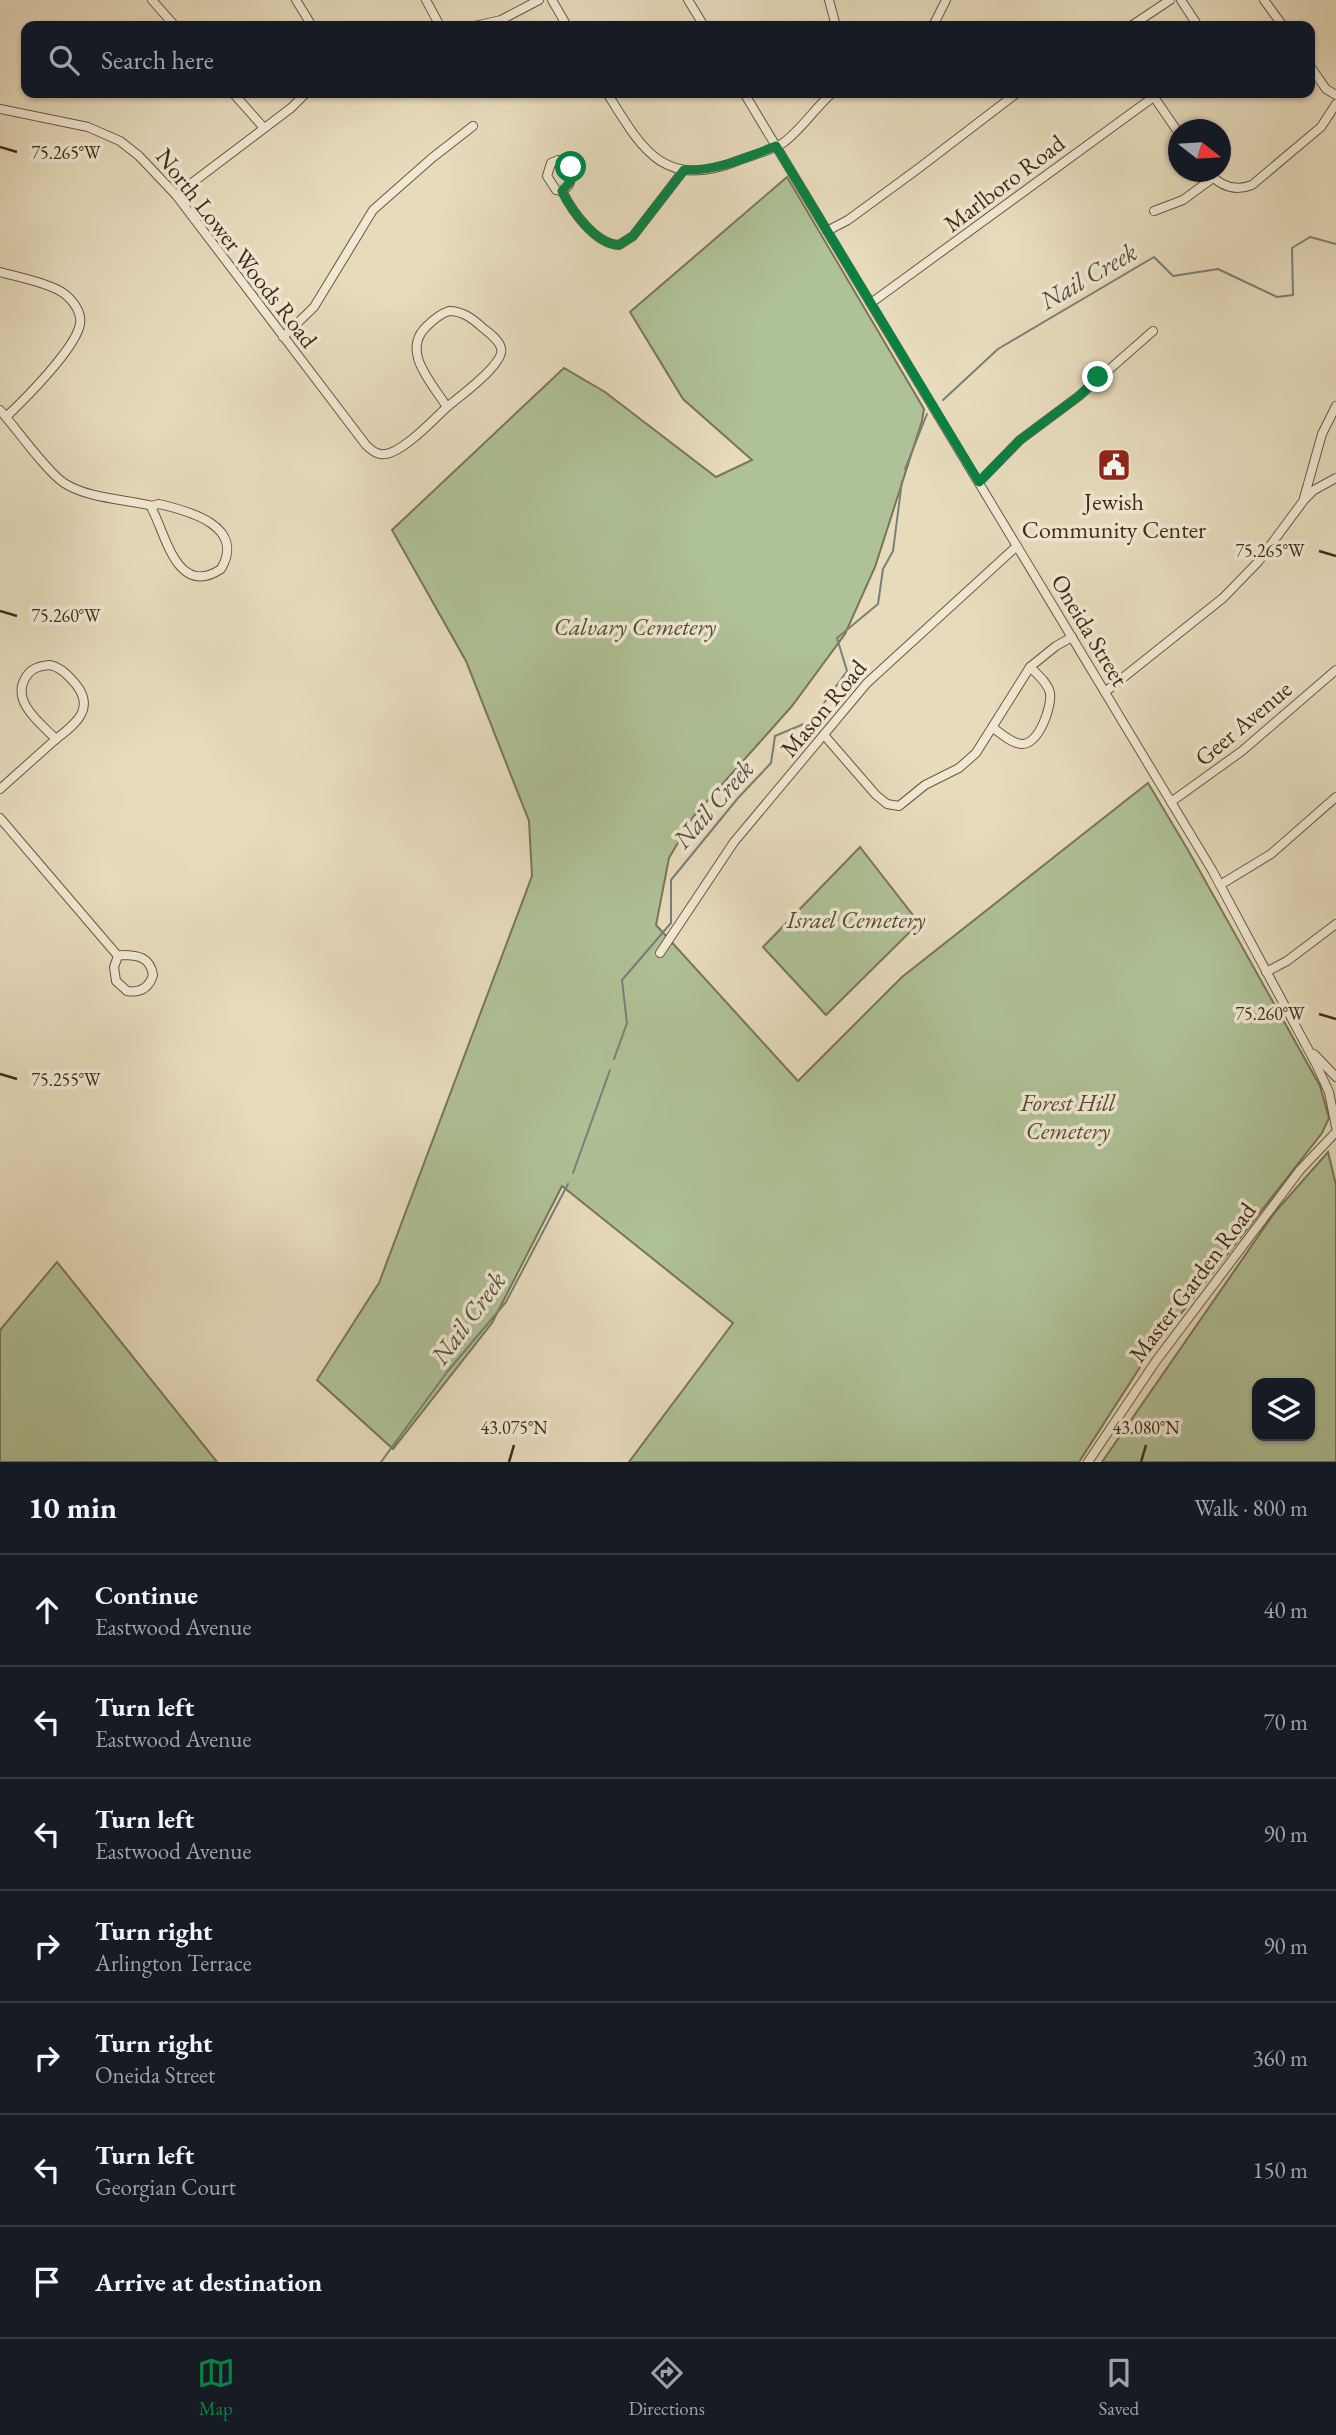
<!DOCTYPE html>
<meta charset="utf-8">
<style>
body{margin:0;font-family:"EB Garamond",serif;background:#242831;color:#f1f3f6}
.controls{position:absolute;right:21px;bottom:21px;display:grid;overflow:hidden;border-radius:14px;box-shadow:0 2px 5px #0004}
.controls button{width:63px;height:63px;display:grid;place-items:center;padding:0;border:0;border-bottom:2px solid #363941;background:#171b24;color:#f1f3f6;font:35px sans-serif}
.compass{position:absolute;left:1168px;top:119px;width:63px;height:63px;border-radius:50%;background:#171b24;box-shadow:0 2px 5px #0004;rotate:107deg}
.stop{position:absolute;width:21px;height:21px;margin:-16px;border:5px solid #0b8043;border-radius:50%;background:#fff}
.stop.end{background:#0b8043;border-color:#fff;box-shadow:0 2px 7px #0008}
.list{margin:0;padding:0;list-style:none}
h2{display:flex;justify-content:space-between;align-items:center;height:91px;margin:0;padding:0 28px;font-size:30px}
h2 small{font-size:23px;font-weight:400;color:#9ea1a6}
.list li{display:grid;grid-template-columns:46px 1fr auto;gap:21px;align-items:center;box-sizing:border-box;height:112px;padding:0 28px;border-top:2px solid #363941}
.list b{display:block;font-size:26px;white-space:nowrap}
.list p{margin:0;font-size:23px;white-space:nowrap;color:#9ea1a6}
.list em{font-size:23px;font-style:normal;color:#9ea1a6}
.icon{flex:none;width:38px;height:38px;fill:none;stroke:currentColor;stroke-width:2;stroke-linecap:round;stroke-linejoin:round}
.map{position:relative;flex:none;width:1336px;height:1462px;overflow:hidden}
.search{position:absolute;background:#171b24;box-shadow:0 2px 5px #0004;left:21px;right:21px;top:21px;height:77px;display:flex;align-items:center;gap:18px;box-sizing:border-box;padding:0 24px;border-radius:14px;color:#9ea1a6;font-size:26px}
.sheet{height:875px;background:#171b24}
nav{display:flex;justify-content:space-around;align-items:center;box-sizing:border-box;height:98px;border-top:2px solid #363941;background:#171b24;font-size:19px;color:#9ea1a6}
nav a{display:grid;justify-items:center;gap:4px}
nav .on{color:#0b8043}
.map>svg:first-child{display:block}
</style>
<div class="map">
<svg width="1336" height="1462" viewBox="0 0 1336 1462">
<rect width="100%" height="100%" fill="#e7dbbc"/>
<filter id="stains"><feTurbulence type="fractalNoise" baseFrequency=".00286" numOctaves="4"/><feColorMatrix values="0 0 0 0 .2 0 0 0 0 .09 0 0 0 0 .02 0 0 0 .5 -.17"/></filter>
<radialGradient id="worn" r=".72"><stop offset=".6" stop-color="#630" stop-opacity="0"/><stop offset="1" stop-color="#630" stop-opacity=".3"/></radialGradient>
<g fill="#afc196" stroke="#787657" stroke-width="2" fill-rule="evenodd">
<path d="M787,177L924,409L922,421L875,567L845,634L792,706L693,817L669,858L656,925L798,1081L902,977L1148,783L1188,850L1320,1086L1329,1118L1322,1133L1144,1361L1079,1462H629L733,1323L562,1186L492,1323L393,1449L317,1380L379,1283L532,876L529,821L466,661L392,530L564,368L605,392L716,477L752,460L683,399L630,312Z"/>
<path d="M860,847L919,923L826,1015L763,947Z"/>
<path d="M1328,1152L1336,1185V1462H1102L1275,1212ZM1257,1383H1310V1436H1257Z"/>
<path d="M57,1262L217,1462H0V1330Z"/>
</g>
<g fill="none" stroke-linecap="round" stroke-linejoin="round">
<g stroke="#77807a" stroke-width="2">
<path d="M943,400L998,349L1154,257L1173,276L1218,269L1277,297L1293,295L1292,248L1310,237L1336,244"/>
<path d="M905,469L927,414"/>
<path d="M614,1059L627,1023L622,980L671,923V880L738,798L771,763L775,736L811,721L847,671L837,638L878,604L883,569L893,551L902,481"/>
<path d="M573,1173L610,1070"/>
<path d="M381,1462L447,1372L506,1302L568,1184"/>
</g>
<defs>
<g id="minor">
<path d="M152,0L175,26"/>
<path d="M296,0L312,26"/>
<path d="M426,0L440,26"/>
<path d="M552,0L567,26"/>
<path d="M688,0L704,26"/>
<path d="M829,0L836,26"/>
<path d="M1181,0L1198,26"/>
<path d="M1264,0L1283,26"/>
<path d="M475,26L501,20L539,0"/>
<path d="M933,26L946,0"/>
<path d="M1131,26L1170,0"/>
<path d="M1310,66L1326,89L1336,95"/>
<path d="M233,93L264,128"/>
<path d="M607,93C642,149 663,190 737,161C752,155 770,151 783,143C801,130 815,108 832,93"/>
<path d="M744,93L1212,870L1316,1064L1329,1092L1336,1127"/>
<path d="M1154,97L1178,132"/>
<path d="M0,109L88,127L120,141L139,156L176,195L366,445C370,449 374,453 380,454C398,458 434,419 447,407"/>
<path d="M558,160L567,162C574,172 573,185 562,191L556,190L547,176L551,163Z"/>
<path d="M1208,172C1220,186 1234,192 1252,185L1321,127L1336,104"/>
<path d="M562,191C572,211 595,244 619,245L633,236L684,170"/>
<path d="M176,195L291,108L306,93"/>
<path d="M1154,211L1183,200L1213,178"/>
<path d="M827,231L848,220L919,168L1017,93"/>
<path d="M0,272C18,277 53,284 66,295C74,302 82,313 80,324C76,348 25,399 6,417"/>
<path d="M871,303L1159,93"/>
<path d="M449,311C463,311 473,319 483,328C489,333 499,340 501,348C506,363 459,397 447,407C432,383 400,351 427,326C434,319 440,314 449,311Z"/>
<path d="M283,337L314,307L373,210L432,158L473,126"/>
<path d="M0,410C16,428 46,471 64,483C89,499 125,499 153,506"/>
<path d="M979,482L1020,440L1079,396L1153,331"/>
<path d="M1304,498L1322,434L1336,406"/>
<path d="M159,504C189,511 246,526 221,569C177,598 166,535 152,509L155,505Z"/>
<path d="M50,665C60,667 67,674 73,681C97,707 77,723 56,739C41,724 10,701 26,677C31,668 40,666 50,665Z"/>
<path d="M1105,692L1223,598L1258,562L1304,500L1314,490L1336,478"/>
<path d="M993,728C1001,733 1012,744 1022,744C1039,744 1052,707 1050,693C1048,683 1037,674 1030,667"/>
<path d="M824,735L876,795L887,804L899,806L925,785L959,768L976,753L1030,667L1056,646L1072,637"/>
<path d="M0,789L56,739"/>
<path d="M1171,802L1242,751L1336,670"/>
<path d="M0,818L118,956"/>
<path d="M1220,885L1271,854L1336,797"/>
<path d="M660,953L734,842L867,683L1017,546"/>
<path d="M122,955C138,955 150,957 153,975C149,988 140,993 127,991L116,981L114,967L118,956Z"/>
<path d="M1266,972L1287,961L1336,924"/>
<path d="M1314,1054L1336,1077"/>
<path d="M1088,1462L1156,1361L1300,1170L1336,1132"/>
</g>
</defs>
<use href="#minor" stroke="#6a5741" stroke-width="10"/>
<use href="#minor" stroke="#efe8d3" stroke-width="8"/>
</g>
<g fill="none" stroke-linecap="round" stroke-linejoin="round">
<path stroke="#0b8043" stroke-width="9" d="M571,167L570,182L562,191C572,211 595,244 619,245L633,236L684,170C718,171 745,158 776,146L979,482L1020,440L1079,396L1098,377"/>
</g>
<path fill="none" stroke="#402b18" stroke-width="2.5" d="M0,147L17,152M1319,551L1336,556M0,611L17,616M1319,1014L1336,1019M0,1074L17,1079M509,1462L514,1445M1141,1462L1146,1445"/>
<defs>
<symbol id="civic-square" viewBox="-11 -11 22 22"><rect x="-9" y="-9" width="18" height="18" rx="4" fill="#8f2418" stroke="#efe8d3"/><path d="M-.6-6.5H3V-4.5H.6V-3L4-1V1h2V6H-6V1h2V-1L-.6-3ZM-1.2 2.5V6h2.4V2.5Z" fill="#fff"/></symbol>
</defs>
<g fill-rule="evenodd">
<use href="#civic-square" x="1095" y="446" width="38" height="38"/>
</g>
<g text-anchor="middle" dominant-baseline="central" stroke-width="7" stroke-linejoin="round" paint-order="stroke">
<g font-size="24" fill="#402b18" stroke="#efe8d3">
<text transform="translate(1004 183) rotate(-37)">Marlboro Road</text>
<text transform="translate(237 248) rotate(52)">North Lower Woods Road</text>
<text transform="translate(1090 630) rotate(59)">Oneida Street</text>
<text transform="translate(823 708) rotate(-50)">Mason Road</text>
<text transform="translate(1243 723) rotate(-40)">Geer Avenue</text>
<text transform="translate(1192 1282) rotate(-53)">Master Garden Road</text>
</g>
<g font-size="24" fill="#402b18" stroke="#efe8d3">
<text x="1114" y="501">Jewish<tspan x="1114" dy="28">Community Center</tspan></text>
</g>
<g font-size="24" font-style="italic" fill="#564931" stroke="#efe8d3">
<text x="635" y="626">Calvary Cemetery</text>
<text x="856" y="919">Israel Cemetery</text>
<text x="1068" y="1102">Forest Hill<tspan x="1068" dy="28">Cemetery</tspan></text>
</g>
<g font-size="26" font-style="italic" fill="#574e41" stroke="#efe8d3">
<text transform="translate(1088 276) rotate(-30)">Nail Creek</text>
<text transform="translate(713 804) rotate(-49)">Nail Creek</text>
<text transform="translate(468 1318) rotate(-54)">Nail Creek</text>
</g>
</g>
<g font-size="18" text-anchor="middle" fill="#402b18" stroke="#efe8d3" stroke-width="7" stroke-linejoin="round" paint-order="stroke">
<text x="66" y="159">75.265°W</text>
<text x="1270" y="557">75.265°W</text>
<text x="66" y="622">75.260°W</text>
<text x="1270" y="1020">75.260°W</text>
<text x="66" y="1086">75.255°W</text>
<text x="514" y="1434">43.075°N</text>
<text x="1146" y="1434">43.080°N</text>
</g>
<rect width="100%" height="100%" filter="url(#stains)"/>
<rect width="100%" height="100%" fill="url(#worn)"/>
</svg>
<div class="controls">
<button><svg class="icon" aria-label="layers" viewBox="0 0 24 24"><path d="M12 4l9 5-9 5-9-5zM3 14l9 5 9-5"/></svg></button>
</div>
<svg class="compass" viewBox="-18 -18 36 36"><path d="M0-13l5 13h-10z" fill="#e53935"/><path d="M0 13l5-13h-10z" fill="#9ea1a6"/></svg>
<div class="stop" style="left:571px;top:167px"></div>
<div class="stop end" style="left:1098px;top:377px"></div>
<div class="search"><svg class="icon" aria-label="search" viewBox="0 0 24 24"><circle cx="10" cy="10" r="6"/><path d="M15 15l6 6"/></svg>Search here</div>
</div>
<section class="sheet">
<h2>10 min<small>Walk · 800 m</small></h2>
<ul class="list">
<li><svg class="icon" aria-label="ahead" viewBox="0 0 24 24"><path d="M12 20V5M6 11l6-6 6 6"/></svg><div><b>Continue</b><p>Eastwood Avenue</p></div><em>40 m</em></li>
<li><svg class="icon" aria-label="left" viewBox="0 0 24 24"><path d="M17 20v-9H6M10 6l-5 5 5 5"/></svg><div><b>Turn left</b><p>Eastwood Avenue</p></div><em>70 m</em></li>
<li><svg class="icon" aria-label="left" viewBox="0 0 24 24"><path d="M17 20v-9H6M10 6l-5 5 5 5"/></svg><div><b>Turn left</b><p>Eastwood Avenue</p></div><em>90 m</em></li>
<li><svg class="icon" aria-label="right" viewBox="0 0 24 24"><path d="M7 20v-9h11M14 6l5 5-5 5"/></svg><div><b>Turn right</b><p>Arlington Terrace</p></div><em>90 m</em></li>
<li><svg class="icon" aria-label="right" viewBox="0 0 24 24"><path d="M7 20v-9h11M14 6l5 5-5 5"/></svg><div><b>Turn right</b><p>Oneida Street</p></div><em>360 m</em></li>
<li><svg class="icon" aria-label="left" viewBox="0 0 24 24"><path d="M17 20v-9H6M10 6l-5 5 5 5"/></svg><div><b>Turn left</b><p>Georgian Court</p></div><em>150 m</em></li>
<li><svg class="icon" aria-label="arrive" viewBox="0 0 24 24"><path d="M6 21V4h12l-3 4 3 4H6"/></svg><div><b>Arrive at destination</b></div></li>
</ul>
</section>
<nav>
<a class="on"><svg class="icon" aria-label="map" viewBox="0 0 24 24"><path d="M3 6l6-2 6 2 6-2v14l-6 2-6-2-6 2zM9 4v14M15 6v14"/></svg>Map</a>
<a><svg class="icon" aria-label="directions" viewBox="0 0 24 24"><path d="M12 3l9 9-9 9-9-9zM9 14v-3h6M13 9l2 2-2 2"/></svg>Directions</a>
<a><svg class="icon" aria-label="saved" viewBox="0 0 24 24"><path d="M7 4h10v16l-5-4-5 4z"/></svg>Saved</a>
</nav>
